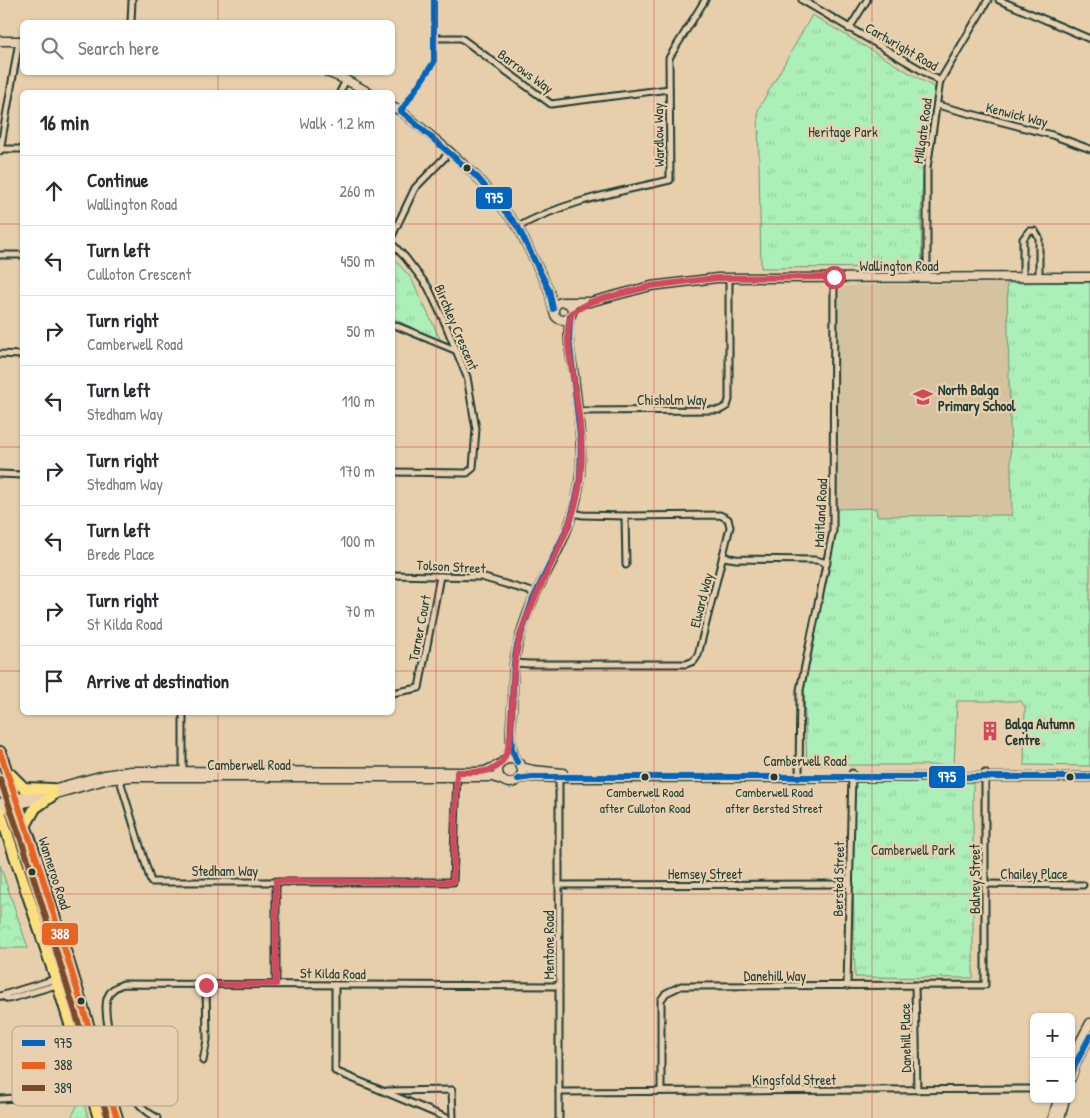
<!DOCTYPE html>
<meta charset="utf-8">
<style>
body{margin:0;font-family:"Patrick Hand",sans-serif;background:#f2f2f3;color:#2b2b33}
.controls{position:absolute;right:15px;bottom:15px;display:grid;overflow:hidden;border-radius:8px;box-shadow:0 1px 4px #0004}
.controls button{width:45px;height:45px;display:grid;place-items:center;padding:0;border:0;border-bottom:1px solid #e1e1e2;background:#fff;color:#2b2b33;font:25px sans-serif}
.stop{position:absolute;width:15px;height:15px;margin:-11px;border:4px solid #d1495b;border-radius:50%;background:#fff}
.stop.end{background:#d1495b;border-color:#fff;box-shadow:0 1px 5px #0008}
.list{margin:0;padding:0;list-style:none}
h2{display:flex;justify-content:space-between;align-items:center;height:65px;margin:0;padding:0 20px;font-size:21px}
h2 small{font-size:16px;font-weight:400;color:#7c7c81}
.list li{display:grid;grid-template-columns:32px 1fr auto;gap:15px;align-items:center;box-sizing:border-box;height:70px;padding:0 20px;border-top:1px solid #e1e1e2}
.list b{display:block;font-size:19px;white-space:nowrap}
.list p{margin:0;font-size:16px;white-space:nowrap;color:#7c7c81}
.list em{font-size:16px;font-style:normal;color:#7c7c81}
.icon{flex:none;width:28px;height:28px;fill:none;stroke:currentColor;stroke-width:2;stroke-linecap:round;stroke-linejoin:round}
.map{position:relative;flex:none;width:1090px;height:1118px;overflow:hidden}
.search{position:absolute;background:#fff;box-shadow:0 1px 4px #0004;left:20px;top:20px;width:375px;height:55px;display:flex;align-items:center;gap:12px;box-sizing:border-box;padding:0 18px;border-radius:8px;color:#7c7c81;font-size:19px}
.panel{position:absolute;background:#fff;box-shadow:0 1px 4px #0004;left:20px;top:90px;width:375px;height:625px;border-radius:8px}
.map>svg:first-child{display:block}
</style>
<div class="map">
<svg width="1090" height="1118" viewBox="0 0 1090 1118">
<defs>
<pattern id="forest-crowns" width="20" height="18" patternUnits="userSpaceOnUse" patternTransform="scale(1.25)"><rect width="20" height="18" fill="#acefb9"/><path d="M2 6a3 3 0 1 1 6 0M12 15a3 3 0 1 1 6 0" fill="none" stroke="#94cea0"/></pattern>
<pattern id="park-tufts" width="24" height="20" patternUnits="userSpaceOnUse" patternTransform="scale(1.25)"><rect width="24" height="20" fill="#acefb9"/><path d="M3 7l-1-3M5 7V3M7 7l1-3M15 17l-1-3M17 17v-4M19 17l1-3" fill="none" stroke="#94cea0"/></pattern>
</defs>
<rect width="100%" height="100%" fill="#e7cfac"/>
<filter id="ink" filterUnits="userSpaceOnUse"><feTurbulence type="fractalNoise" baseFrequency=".02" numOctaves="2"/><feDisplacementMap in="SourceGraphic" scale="10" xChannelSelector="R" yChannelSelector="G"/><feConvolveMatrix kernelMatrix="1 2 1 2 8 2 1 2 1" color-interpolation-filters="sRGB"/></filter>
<g filter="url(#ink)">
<path fill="#d5c29e" d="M1007,283L1012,515L876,516V508L835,509L837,286Z"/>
<path fill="#acefb9" stroke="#669676" d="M83,1101L88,1118H71L79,1102Z"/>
<path fill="url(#forest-crowns)" stroke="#669676" d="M0,865L28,948H0Z"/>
<g fill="url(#park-tufts)" stroke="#669676">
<path d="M812,15L935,88L924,159L921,214L922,267L761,268L758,110Z"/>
<path d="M392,257L411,278L442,343L393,318Z"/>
<path d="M1090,282V766L1024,765L1025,707L1021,701H957L954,765H807L804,690L835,537V509L876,508L877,516L1012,515L1007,283Z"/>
<path d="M851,780L973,781V978L855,977Z"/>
</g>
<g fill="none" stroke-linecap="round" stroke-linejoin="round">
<defs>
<g id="street">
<path d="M802,0L940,81"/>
<path d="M999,0L1090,39"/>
<path d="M131,22L132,0"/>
<path d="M849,29L867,0"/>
<path d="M435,38H461L551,104L669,89"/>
<path d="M340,92L346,80"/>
<path d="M937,105L1052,135L1090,149"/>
<path d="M401,111L434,62V0"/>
<path d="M0,149H22"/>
<path d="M0,151L19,41"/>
<path d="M518,227C565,201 618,192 670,180L669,58L705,0"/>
<path d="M392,236L415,188L450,152"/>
<path d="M392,244L405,257L428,287L445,323L467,377L476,429L473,468L467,473L392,472"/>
<path d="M0,255H22"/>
<path d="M1023,277V239L1029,231H1035L1039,238V277"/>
<path d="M927,278V168L940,81L988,0"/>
<path d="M392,324L455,350"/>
<path d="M0,354L22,355"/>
<path d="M578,411L720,410L727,406L729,400V278"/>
<path d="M0,474L22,475"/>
<path d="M625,516L626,565"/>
<path d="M723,557L736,559L816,560L827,563"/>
<path d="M392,575L481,577L536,593"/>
<path d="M514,663L529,664H686L694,661L698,655L730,527L728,519L720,515L625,516L583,515L573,513"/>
<path d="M392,693L419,688L440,576"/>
<path d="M183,712V773"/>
<path d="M559,776V1118"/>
<path d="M119,777L151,882H453L457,775"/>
<path d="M799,777L800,690L833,531L834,277"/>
<path d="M276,881V984"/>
<path d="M985,884L1083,885"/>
<path d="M559,885L850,884"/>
<path d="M335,985V1071L447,1118"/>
<path d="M915,985L917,1090"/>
<path d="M847,986L852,773"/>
<path d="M0,996L72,974"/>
<path d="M1,996L9,999L74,980"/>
<path d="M203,1061L207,1040L206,985"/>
<path d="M387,1091L452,1090L453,1118"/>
<path d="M661,1091V1000L666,993L681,986L985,985V773"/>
<path d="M559,1092L1029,1089"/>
<path d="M0,1099L15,1098"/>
<path d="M157,1118C145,1112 134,1099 127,1088C118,1073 102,1015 107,999C110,990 115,987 123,984L559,986"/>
</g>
<g id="secondary">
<path d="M0,41H22"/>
<path d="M327,72L346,80L368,92"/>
<path d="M392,107L401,111L450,152L477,177L518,227L549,290L553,309"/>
<circle cx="563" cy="311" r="9"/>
<path d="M565,302H590L651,286L717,278L1090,277"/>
<circle cx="510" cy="771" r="12"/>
<path d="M517,762C508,746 511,727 512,710C513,694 513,679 514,664C517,642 527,612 537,591C550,565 565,540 573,512C587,468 579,421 574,376C571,354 566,339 570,316"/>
<path d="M521,767L533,770L563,773"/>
<path d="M518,779L532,777L559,778L1090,777"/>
<path d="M0,803L104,775L131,771L475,772L485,771L500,764"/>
<path d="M0,810L105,780L131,777H492L502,780"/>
<path d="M1071,1059L1090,1023"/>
<path d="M1071,1078L1076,1063L1090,1036"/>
<path d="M1053,1118L1058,1099"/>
<path d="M1060,1118L1065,1099"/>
</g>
<g id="highway">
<path d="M0,752L36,857L117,1118"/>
<path d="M10,774L24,788L52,789"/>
<path d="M0,812L58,985L99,1118"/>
<path d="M25,826L35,808L53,795"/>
</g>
</defs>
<use href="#street" stroke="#1f3d34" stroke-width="9"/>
<use href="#secondary" stroke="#1f3d34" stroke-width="11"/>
<use href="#highway" stroke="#1f3d34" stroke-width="14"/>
<use href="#street" stroke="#e8d0b0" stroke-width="5"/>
<use href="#secondary" stroke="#e8d0b0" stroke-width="8"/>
<use href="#highway" stroke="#fedf80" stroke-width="10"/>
<defs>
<g id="bus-1">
<path d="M401,111L477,177L518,227L549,290L553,309"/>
<path d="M401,111L434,62V0"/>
<path d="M517,762L512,750L511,730L514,664L517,646L533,599L570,522L577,495L580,479L581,444L569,339L570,316"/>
<path d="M518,779L532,777H1090"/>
<path d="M1071,1077L1076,1063L1090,1036"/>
</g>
<path id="bus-2" d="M0,752L36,857L117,1118"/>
<path id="bus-3" d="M0,779L28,860L108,1118"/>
</defs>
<use href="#bus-1" stroke="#e8d0b0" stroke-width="10"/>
<use href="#bus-2" stroke="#e8d0b0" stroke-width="10"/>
<use href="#bus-3" stroke="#e8d0b0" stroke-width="10"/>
<use href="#bus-1" stroke="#0065bd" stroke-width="6"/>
<use href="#bus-2" stroke="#e76323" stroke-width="6"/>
<use href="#bus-3" stroke="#7a4b2a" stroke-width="6"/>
</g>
</g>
<g fill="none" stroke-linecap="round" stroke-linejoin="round" filter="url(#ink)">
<path stroke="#d1495b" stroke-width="6" d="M206,985L276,984V881L453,882L457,772C471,772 495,775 503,760C512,745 511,726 512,709C513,685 513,661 520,637C537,579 579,530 581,467C583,439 578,409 574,380C571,359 563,334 572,313L590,302L651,286L690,281L717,278L834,277"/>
</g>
<path fill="none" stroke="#c84859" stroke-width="1" stroke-opacity="0.55" d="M218,0V22M436,0V1118M654,0V1118M872,0V1118M218,72V92M0,224H22M392,224H1090M0,447H22M392,447H1090M0,671H22M392,671H1090M218,712V1118M0,894H1090"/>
<defs>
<symbol id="school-bare" viewBox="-9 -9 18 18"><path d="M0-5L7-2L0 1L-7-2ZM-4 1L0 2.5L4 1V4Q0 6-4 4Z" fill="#d1495b" stroke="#e8d0b0" stroke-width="2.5" paint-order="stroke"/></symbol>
<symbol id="building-bare" viewBox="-9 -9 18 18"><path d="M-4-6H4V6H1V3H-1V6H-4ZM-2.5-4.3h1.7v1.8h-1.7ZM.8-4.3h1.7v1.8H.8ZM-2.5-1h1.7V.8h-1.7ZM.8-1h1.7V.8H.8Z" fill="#d1495b" stroke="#e8d0b0" stroke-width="2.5" paint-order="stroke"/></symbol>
</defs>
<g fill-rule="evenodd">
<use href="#school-bare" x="909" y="383" width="28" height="28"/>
<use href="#building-bare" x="976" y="717" width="28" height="28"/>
</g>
<g fill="#1f3d34" stroke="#e8d0b0" stroke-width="2">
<circle cx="467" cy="168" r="4.5"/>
<circle cx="645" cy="777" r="4.5"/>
<circle cx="774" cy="777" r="4.5"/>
<circle cx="1070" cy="777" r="4.5"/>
<circle cx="32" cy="872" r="4.5"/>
<circle cx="81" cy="1001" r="4.5"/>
</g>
<g text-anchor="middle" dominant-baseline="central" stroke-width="4.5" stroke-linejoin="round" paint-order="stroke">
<g font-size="13" fill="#1f3d34" stroke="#e8d0b0">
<text x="645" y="792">Camberwell Road<tspan x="645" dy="16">after Culloton Road</tspan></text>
<text x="774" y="792">Camberwell Road<tspan x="774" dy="16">after Bersted Street</tspan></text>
</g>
<g font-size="14" fill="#1f3d34" stroke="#e8d0b0">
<text transform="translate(902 46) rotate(30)">Cartwright Road</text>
<text transform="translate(526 71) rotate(36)">Barrows Way</text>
<text transform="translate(1017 114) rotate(14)">Kenwick Way</text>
<text transform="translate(922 131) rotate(-82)">Millgate Road</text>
<text transform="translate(658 135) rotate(-91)">Wardlow Way</text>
<text x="899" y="265">Wallington Road</text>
<text transform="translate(457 327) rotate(67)">Birchley Crescent</text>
<text x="672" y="399">Chisholm Way</text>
<text transform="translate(820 513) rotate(-87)">Maitland Road</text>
<text transform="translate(451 566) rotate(3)">Tolson Street</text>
<text transform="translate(701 600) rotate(-76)">Elward Way</text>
<text transform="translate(419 628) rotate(-79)">Tarner Court</text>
<text x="805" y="760">Camberwell Road</text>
<text x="249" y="764">Camberwell Road</text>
<text x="225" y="870">Stedham Way</text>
<text transform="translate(55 873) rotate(72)">Wanneroo Road</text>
<text x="705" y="873">Hemsey Street</text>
<text x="1034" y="873">Chailey Place</text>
<text transform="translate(838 879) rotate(-89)">Bersted Street</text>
<text transform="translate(974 879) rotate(-90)">Balney Street</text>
<text transform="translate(548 945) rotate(-90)">Mentone Road</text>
<text transform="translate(333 973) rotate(1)">St Kilda Road</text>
<text x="775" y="975">Danehill Way</text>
<text transform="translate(905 1038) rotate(-91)">Danehill Place</text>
<text x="794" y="1079">Kingsfold Street</text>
</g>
<g font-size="14" fill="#26463b" stroke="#e8d0b0">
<text x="843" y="131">Heritage Park</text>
<text x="913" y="849">Camberwell Park</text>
</g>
<g font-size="14" font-weight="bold" fill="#1f3d34" stroke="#e8d0b0" text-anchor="start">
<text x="938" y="389">North Balga<tspan x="938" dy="16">Primary School</tspan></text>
<text x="1005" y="723">Balga Autumn<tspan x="1005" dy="16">Centre</tspan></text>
</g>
</g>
<rect x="12" y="1026" width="166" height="80" rx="8" fill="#e8d0b0" stroke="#aca48b" stroke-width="1"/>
<rect x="22" y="1040" width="23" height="6" fill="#0065bd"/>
<rect x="22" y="1062" width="23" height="7" fill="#e76323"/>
<rect x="22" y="1085" width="23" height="6" fill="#7a4b2a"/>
<g font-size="14" fill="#1f3d34">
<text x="54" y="1048">975</text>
<text x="54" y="1070">388</text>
<text x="54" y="1093">389</text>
</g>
<g stroke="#e8d0b0" stroke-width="2">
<rect x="475" y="186" width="38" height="24" rx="5" fill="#0065bd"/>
<rect x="928" y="765" width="38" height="24" rx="5" fill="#0065bd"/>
<rect x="41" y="922" width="38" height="24" rx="5" fill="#e76323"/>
</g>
<g font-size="14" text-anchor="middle" font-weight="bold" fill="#fff">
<text x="494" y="203">975</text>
<text x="947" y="782">975</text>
<text x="60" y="939">388</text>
</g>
</svg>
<div class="controls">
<button>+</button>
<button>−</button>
</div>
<div class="stop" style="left:834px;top:277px"></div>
<div class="stop end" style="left:206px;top:985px"></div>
<div class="search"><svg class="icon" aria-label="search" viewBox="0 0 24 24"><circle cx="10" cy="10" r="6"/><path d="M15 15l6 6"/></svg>Search here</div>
<section class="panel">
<h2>16 min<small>Walk · 1.2 km</small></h2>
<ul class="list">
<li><svg class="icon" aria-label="ahead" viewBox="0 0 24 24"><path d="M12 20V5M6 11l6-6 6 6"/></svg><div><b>Continue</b><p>Wallington Road</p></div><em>260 m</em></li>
<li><svg class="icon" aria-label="left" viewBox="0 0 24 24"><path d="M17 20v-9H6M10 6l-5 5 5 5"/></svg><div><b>Turn left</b><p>Culloton Crescent</p></div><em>450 m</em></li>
<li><svg class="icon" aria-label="right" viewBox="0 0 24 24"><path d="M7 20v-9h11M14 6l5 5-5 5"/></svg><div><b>Turn right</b><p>Camberwell Road</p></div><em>50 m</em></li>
<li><svg class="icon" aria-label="left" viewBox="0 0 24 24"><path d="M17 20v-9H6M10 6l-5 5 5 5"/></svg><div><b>Turn left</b><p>Stedham Way</p></div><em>110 m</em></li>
<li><svg class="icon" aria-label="right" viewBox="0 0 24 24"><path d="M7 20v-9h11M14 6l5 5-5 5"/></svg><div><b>Turn right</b><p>Stedham Way</p></div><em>170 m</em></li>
<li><svg class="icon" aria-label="left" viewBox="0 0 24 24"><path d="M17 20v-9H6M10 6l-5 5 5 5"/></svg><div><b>Turn left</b><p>Brede Place</p></div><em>100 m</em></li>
<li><svg class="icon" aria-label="right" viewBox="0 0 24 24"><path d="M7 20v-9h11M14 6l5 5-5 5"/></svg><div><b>Turn right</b><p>St Kilda Road</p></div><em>70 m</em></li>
<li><svg class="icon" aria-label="arrive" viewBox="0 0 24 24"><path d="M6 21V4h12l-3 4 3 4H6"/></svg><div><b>Arrive at destination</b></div></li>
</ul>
</section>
</div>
